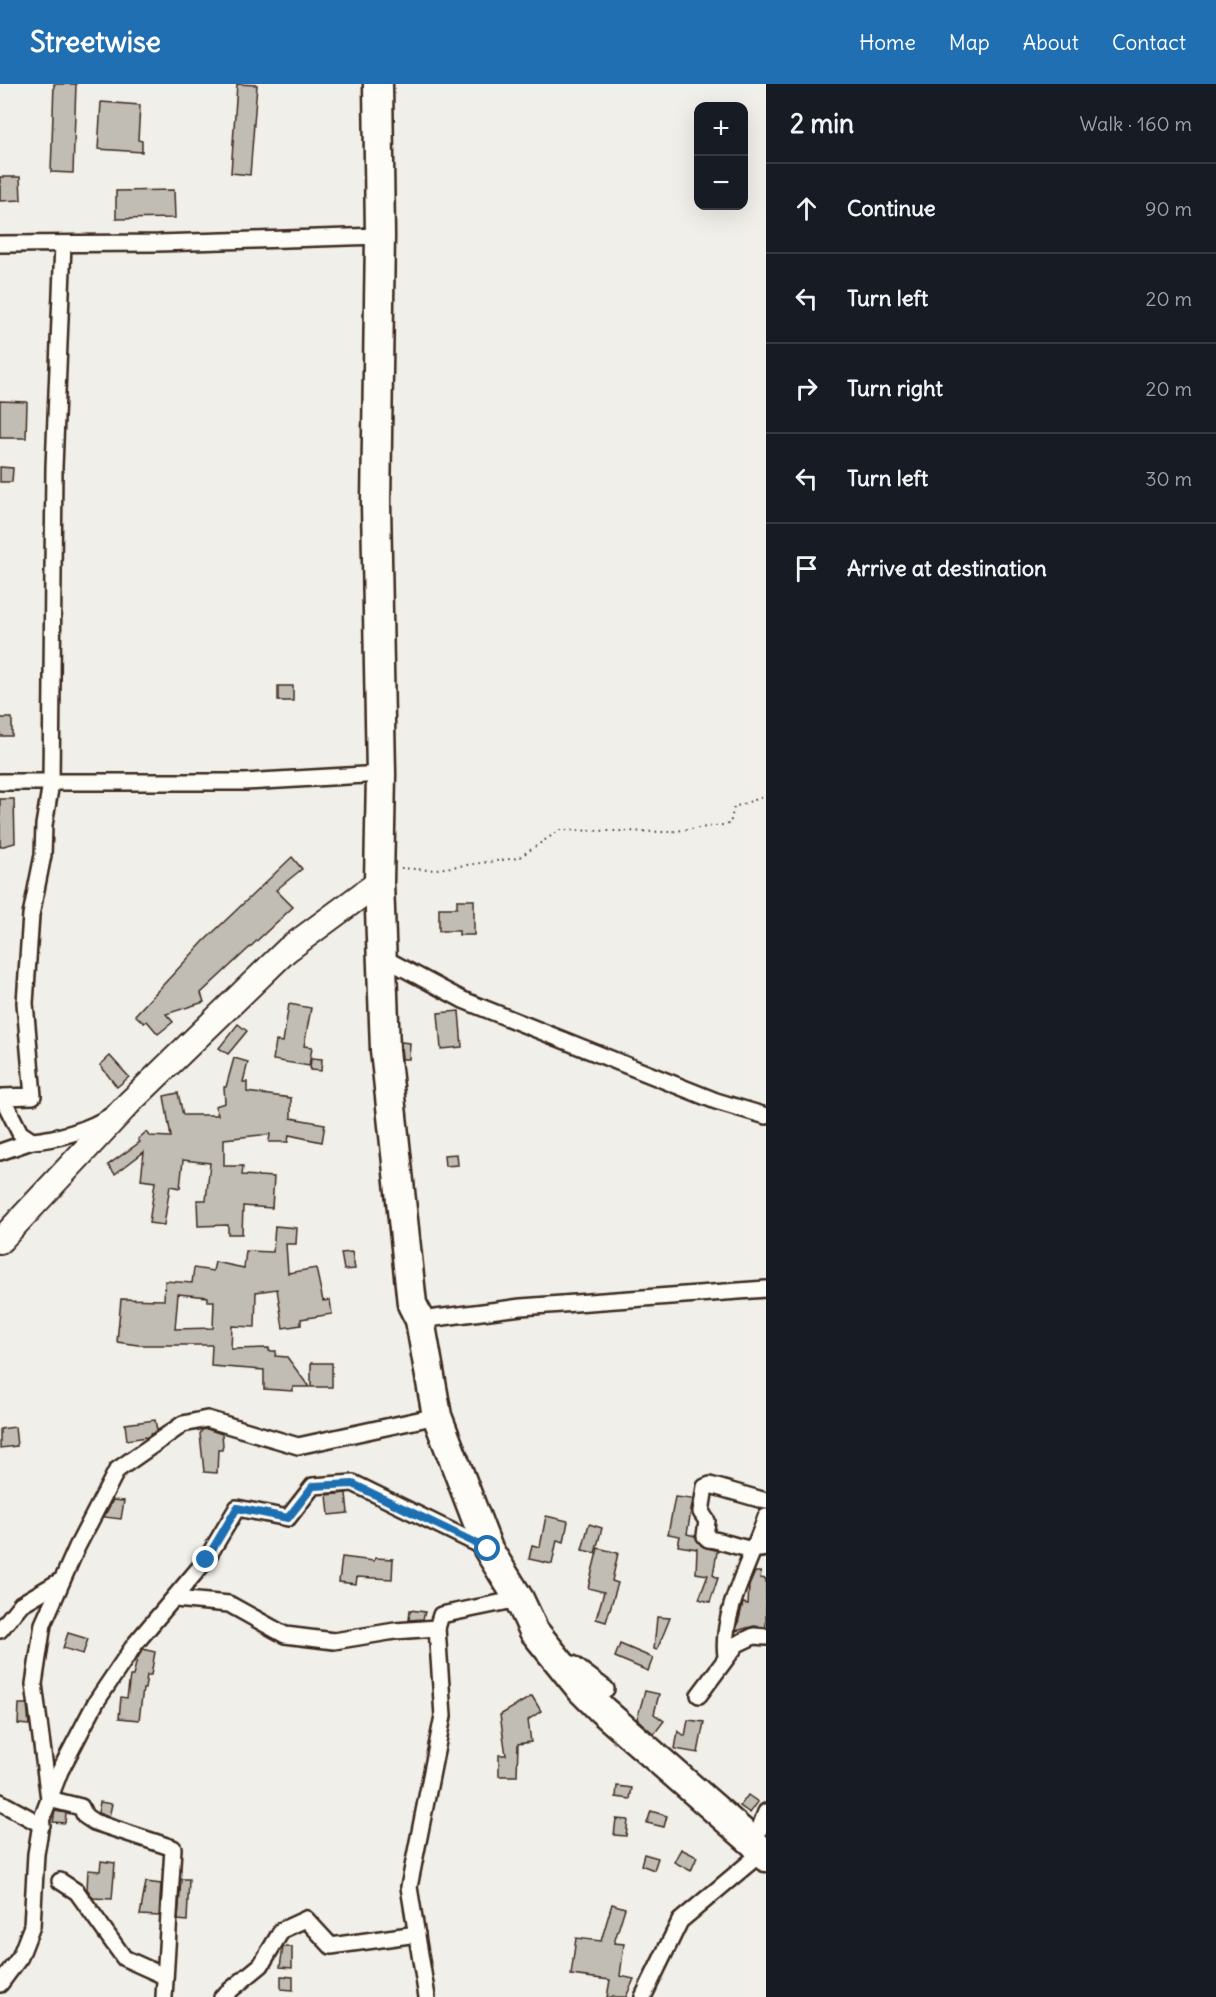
<!DOCTYPE html>
<meta charset="utf-8">
<style>
body{margin:0;font-family:Delius,sans-serif;background:#20242c;color:#f1f3f6}
.controls{position:absolute;right:18px;top:18px;display:grid;overflow:hidden;border-radius:12px;box-shadow:0 6px 24px #0002}
.controls button{width:54px;height:54px;display:grid;place-items:center;padding:0;border:0;border-bottom:2px solid #363941;background:#171b24;color:#f1f3f6;font:30px sans-serif}
.stop{position:absolute;width:18px;height:18px;margin:-14px;border:4px solid #1f6fb2;border-radius:50%;background:#fff}
.stop.end{background:#1f6fb2;border-color:#fff;box-shadow:0 2px 6px #0008}
.list{margin:0;padding:0;list-style:none}
h2{display:flex;justify-content:space-between;align-items:center;height:78px;margin:0;padding:0 24px;font-size:26px}
h2 small{font-size:20px;font-weight:400;color:#9ea1a6}
.list li{display:grid;grid-template-columns:39px 1fr auto;gap:18px;align-items:center;box-sizing:border-box;height:90px;padding:0 24px;border-top:2px solid #363941}
.list b{display:block;font-size:22px;white-space:nowrap}
.list em{font-size:20px;font-style:normal;color:#9ea1a6}
.icon{flex:none;width:33px;height:33px;fill:none;stroke:currentColor;stroke-width:2;stroke-linecap:round;stroke-linejoin:round}
.map{position:relative;flex:none;width:766px;height:1913px;overflow:hidden}
header{display:flex;align-items:center;gap:36px;box-sizing:border-box;height:84px;padding:0 30px;background:#1f6fb2;color:#fff}
header strong{font-size:28px}
nav{display:flex;gap:33px;margin-inline-start:auto;font-size:21px}
main{display:flex}
aside{flex:1;background:#171b24}
.map>svg:first-child{display:block}
</style>
<header>
<strong>Streetwise</strong>
<nav><a>Home</a><a>Map</a><a>About</a><a>Contact</a></nav>
</header>
<main>
<div class="map">
<svg width="766" height="1913" viewBox="0 0 766 1913">
<rect width="100%" height="100%" fill="#f1efea"/>
<filter id="ink" filterUnits="userSpaceOnUse"><feTurbulence type="fractalNoise" baseFrequency=".0167" numOctaves="2"/><feDisplacementMap in="SourceGraphic" scale="12" xChannelSelector="R" yChannelSelector="G"/><feConvolveMatrix kernelMatrix="1 2 1 2 8 2 1 2 1" color-interpolation-filters="sRGB"/></filter>
<g filter="url(#ink)">
<g fill="#c1bcb4" stroke="#3b2a1e" stroke-width="1.5" fill-rule="evenodd">
<path d="M54,0H76L73,89L51,88Z"/>
<path d="M237,0L257,1L250,91L231,89Z"/>
<path d="M101,18L140,21L138,56L142,57V68L98,65Z"/>
<path d="M0,93H20L21,116L0,117Z"/>
<path d="M174,106L175,134L116,135V107Z"/>
<path d="M0,317L27,318L26,354H0Z"/>
<path d="M0,383L13,384L12,398H0Z"/>
<rect x="278" y="602" width="15" height="15"/>
<rect x="0" y="634" width="12" height="18"/>
<path d="M0,715H14L15,759L0,763Z"/>
<path d="M292,773L302,785L276,806L293,823L201,909L204,918L166,930L173,938L158,950L147,937L144,939L135,931L204,857Z"/>
<path d="M457,816H474V851H459V847H439V824H457Z"/>
<path d="M289,920L311,924L304,962L312,963L309,982L273,976L276,957L283,958Z"/>
<path d="M459,927L462,963L441,965L438,929Z"/>
<path d="M238,940L247,947L228,970L219,964Z"/>
<path d="M401,958L410,959L409,975H402Z"/>
<path d="M110,972L129,993L117,1003L100,981Z"/>
<path d="M234,974L248,978L243,998H247V1008L291,1014V1034L325,1040L322,1058L289,1051L288,1058H269L270,1050L224,1055V1082H243L242,1091L274,1093L272,1124L243,1122L242,1150H228V1141L198,1142L197,1116H206L210,1079L183,1076L180,1104L170,1102L164,1141L149,1139L155,1098L141,1096L144,1068L115,1090L108,1081L140,1058L138,1055L146,1048L149,1052L171,1053L164,1012L178,1009L183,1031H218L215,1022L225,1019L224,1003H226Z"/>
<path d="M311,974L322,975L321,987L310,986Z"/>
<path d="M457,1070L458,1081L445,1082L444,1071Z"/>
<path d="M275,1142L297,1144L296,1160H286L288,1189L316,1184L323,1217L330,1216L332,1230L301,1235V1241L283,1244L277,1205L256,1208L255,1243L232,1242L231,1265L269,1264V1267H276L275,1272L287,1273L309,1303H293V1307L264,1305V1286L211,1282L212,1261H138L117,1258L121,1215L164,1216L165,1197L192,1199L194,1184L213,1187L215,1178L244,1184L246,1167L273,1168ZM178,1210L208,1213V1217H214L213,1244L175,1245Z"/>
<path d="M352,1168L355,1185L344,1186L341,1169Z"/>
<rect x="311" y="1279" width="21" height="24"/>
<path d="M155,1336L157,1346L147,1353L127,1356L125,1340Z"/>
<path d="M15,1343L17,1362L0,1364V1345Z"/>
<path d="M207,1345L222,1350L223,1361L222,1366H218L217,1389L204,1388L200,1350L202,1346Z"/>
<path d="M346,1409L348,1429L329,1431L327,1411Z"/>
<path d="M675,1413L693,1415L687,1450L695,1452L702,1462L719,1467L717,1468L713,1491L718,1494L710,1518L699,1515L708,1491L696,1489L697,1465L678,1462L680,1452L668,1450Z"/>
<path d="M113,1416L124,1417L121,1435L104,1433Z"/>
<path d="M546,1432L568,1437L564,1458L557,1456L552,1480L529,1475L532,1461L540,1463Z"/>
<path d="M589,1440L602,1444L595,1469L582,1466Z"/>
<path d="M598,1464L618,1469L612,1497L618,1499L606,1538L596,1535L604,1508L588,1504Z"/>
<path d="M342,1473L374,1477L375,1474L393,1475L392,1495L357,1493L356,1500L339,1498Z"/>
<path d="M755,1488H761L760,1494L766,1495V1543L754,1542L736,1547L743,1519L748,1520L749,1502Z"/>
<path d="M410,1526L425,1528L423,1535L409,1536Z"/>
<path d="M657,1533L670,1534L657,1566L654,1565Z"/>
<path d="M68,1549L88,1555L83,1570L63,1564Z"/>
<path d="M620,1560L653,1574L648,1587L615,1573Z"/>
<path d="M143,1565L155,1568L151,1591H147L145,1605H143L139,1636L119,1634L121,1613L127,1614L130,1592H133L137,1575Z"/>
<path d="M645,1607L659,1610L654,1630L664,1637L654,1650L637,1635Z"/>
<path d="M532,1612L541,1627L528,1636L531,1658L518,1660L517,1692H499V1671H506L500,1631Z"/>
<path d="M19,1620H27L29,1641L18,1640Z"/>
<path d="M688,1636L704,1638L698,1669L675,1665L678,1647L685,1652Z"/>
<path d="M617,1702L632,1704L630,1715L616,1713Z"/>
<path d="M748,1711L758,1718L750,1729L740,1722Z"/>
<path d="M100,1718L112,1720L109,1733L98,1729Z"/>
<path d="M55,1727L66,1729L65,1739L53,1738Z"/>
<path d="M651,1727L667,1732L664,1743L647,1739Z"/>
<path d="M616,1735L628,1736L626,1752L614,1751Z"/>
<path d="M681,1765L697,1773L691,1787L674,1778Z"/>
<path d="M644,1770L658,1774L654,1786L641,1781Z"/>
<path d="M101,1777L115,1779L112,1815L93,1814L87,1805L88,1786L100,1787Z"/>
<path d="M181,1795H189L187,1837L178,1836Z"/>
<path d="M146,1798L161,1800L159,1832L140,1831Z"/>
<path d="M612,1820L625,1824L614,1859L624,1860L620,1892L634,1895L626,1913H607L610,1896L571,1891L576,1854L601,1857Z"/>
<path d="M283,1863H292V1884L280,1883Z"/>
<path d="M281,1892L293,1893V1906L281,1905Z"/>
</g>
<g fill="none" stroke-linecap="round" stroke-linejoin="round">
<defs>
<g id="street">
<path d="M0,160L158,159L380,152"/>
<path d="M63,160L54,383L51,699L44,741L43,771L31,831L25,919L33,1012L2,1013L20,1049L32,1057C56,1055 90,1046 110,1032"/>
<path d="M0,698H245L381,690"/>
<path d="M382,873L463,916L716,1017L766,1032"/>
<path d="M0,1068L32,1057"/>
<path d="M420,1236L521,1223L766,1205"/>
<path d="M766,1417L710,1401L705,1403L701,1428L707,1437L705,1452L708,1455C728,1457 747,1469 766,1464"/>
<path d="M175,1515L229,1520L285,1551L334,1557L395,1547L437,1544L441,1531L519,1515L517,1513"/>
<path d="M0,1546L21,1520L62,1496"/>
<path d="M726,1572C720,1530 752,1474 766,1433"/>
<path d="M573,1580L606,1605"/>
<path d="M699,1611L737,1560L754,1552L766,1553"/>
<path d="M0,1718L42,1741"/>
<path d="M754,1759L766,1728"/>
<path d="M60,1797L77,1808L124,1874L164,1892"/>
<path d="M0,1900L20,1873L32,1842L36,1770L42,1734L60,1687L96,1618L135,1560L206,1476L237,1424L288,1434L313,1402L353,1399L488,1465"/>
<path d="M164,1913L173,1764L94,1738L85,1732L81,1723L49,1715L34,1600L43,1540L77,1463L117,1386L183,1340L207,1335L298,1362L437,1332"/>
<path d="M222,1913L261,1881L282,1846L306,1835L331,1862L417,1850"/>
<path d="M427,1913L409,1803L443,1632L437,1544"/>
<path d="M643,1913L680,1837L761,1769"/>
</g>
<path id="primary" d="M0,1157L129,1019L287,866L379,798"/>
<path id="highway" d="M378,0L380,152L376,420L381,690L379,798L385,966L412,1220L420,1236L437,1332L488,1465L519,1515L534,1547L581,1605L602,1626L754,1759L766,1773"/>
</defs>
<use href="#street" stroke="#3b2a1e" stroke-width="20"/>
<use href="#primary" stroke="#3b2a1e" stroke-width="28"/>
<use href="#highway" stroke="#3b2a1e" stroke-width="33"/>
<path stroke="#3b2a1e" stroke-width="2" stroke-dasharray="1.5 4.5" stroke-linecap="butt" d="M401,784L429,786L518,774L560,746L668,748L730,740L734,723L766,712"/>
<use href="#street" stroke="#fdfcf7" stroke-width="15"/>
<use href="#primary" stroke="#fdfcf7" stroke-width="24"/>
<use href="#highway" stroke="#fdfcf7" stroke-width="28"/>
</g>
</g>
<g fill="none" stroke-linecap="round" stroke-linejoin="round" filter="url(#ink)">
<path stroke="#1f6fb2" stroke-width="8" d="M206,1476L237,1424L288,1434L313,1402L353,1400L488,1465"/>
</g>
</svg>
<div class="controls">
<button>+</button>
<button>−</button>
</div>
<div class="stop" style="left:488px;top:1465px"></div>
<div class="stop end" style="left:206px;top:1476px"></div>
</div>
<aside>
<h2>2 min<small>Walk · 160 m</small></h2>
<ul class="list">
<li><svg class="icon" aria-label="ahead" viewBox="0 0 24 24"><path d="M12 20V5M6 11l6-6 6 6"/></svg><div><b>Continue</b></div><em>90 m</em></li>
<li><svg class="icon" aria-label="left" viewBox="0 0 24 24"><path d="M17 20v-9H6M10 6l-5 5 5 5"/></svg><div><b>Turn left</b></div><em>20 m</em></li>
<li><svg class="icon" aria-label="right" viewBox="0 0 24 24"><path d="M7 20v-9h11M14 6l5 5-5 5"/></svg><div><b>Turn right</b></div><em>20 m</em></li>
<li><svg class="icon" aria-label="left" viewBox="0 0 24 24"><path d="M17 20v-9H6M10 6l-5 5 5 5"/></svg><div><b>Turn left</b></div><em>30 m</em></li>
<li><svg class="icon" aria-label="arrive" viewBox="0 0 24 24"><path d="M6 21V4h12l-3 4 3 4H6"/></svg><div><b>Arrive at destination</b></div></li>
</ul>
</aside>
</main>
